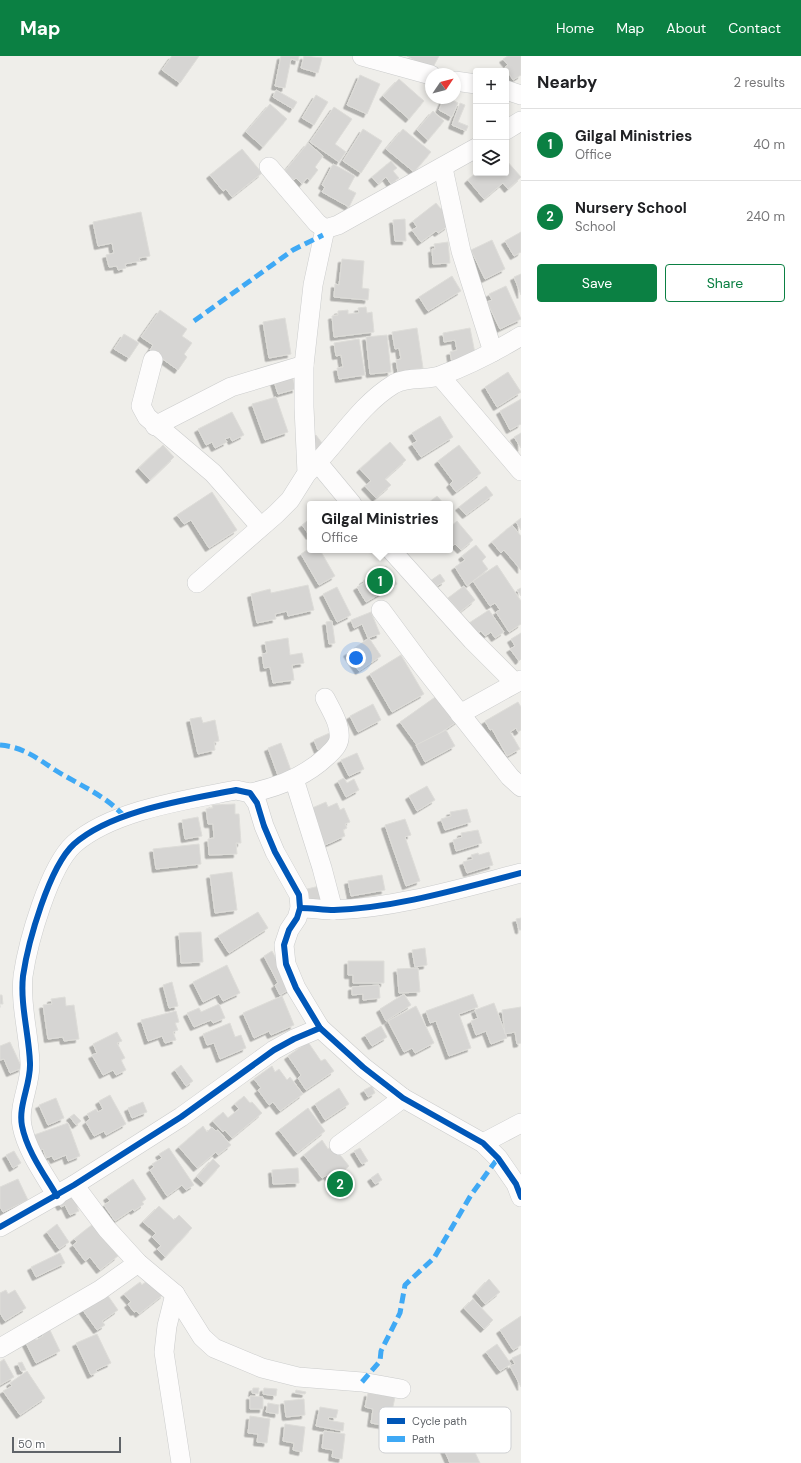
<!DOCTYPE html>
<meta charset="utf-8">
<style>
body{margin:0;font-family:"DM Sans",sans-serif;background:#f6f6f6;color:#202124}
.controls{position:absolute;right:12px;top:12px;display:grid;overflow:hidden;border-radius:4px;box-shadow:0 2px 6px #0003}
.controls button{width:36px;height:36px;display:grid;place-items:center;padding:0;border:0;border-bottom:1px solid #e0e0e0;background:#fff;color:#202124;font:20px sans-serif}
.compass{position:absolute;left:425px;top:12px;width:36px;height:36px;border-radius:50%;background:#fff;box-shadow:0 2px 6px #0003;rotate:55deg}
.scale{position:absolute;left:12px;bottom:10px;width:109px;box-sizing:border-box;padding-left:4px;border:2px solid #5f6368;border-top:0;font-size:11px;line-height:14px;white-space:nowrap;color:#5f6368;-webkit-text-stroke:3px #fff;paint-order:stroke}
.you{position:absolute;left:356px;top:602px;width:14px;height:14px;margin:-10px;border:3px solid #fff;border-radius:50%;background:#1a73e8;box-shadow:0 0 0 6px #1a73e833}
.badge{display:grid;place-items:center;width:26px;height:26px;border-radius:50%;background:#0b8043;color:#fff;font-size:13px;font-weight:700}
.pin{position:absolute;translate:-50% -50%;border:2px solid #fff;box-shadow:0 1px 4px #0006}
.popup{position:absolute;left:307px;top:445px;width:146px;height:52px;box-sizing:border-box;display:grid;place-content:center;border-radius:4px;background:#fff;filter:drop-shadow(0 1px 3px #0005);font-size:13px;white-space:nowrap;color:#757577}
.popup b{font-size:15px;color:#202124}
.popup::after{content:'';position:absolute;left:50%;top:100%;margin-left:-8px;border:8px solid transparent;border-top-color:#fff}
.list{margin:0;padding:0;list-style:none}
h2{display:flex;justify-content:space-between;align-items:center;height:52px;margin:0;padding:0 16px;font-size:17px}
h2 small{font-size:13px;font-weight:400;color:#757577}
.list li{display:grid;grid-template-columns:26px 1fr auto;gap:12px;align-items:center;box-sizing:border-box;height:72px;padding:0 16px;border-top:1px solid #e0e0e0}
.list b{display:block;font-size:15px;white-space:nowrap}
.list p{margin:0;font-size:13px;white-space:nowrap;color:#757577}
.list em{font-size:13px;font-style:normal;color:#757577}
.actions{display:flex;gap:8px;padding:12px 16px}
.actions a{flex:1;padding:9px 0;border:1px solid #0b8043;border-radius:4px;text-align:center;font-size:14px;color:#0b8043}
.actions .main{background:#0b8043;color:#fff}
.icon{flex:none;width:22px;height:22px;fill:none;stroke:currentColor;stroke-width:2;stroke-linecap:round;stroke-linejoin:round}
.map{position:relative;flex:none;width:521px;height:1407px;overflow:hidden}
header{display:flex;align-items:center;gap:24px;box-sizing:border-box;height:56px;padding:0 20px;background:#0b8043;color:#fff}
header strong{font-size:19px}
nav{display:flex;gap:22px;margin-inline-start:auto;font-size:14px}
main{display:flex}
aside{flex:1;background:#fff}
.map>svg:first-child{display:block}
</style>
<header>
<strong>Map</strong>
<nav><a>Home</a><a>Map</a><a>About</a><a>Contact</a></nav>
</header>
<main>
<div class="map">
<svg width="521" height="1407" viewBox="0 0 521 1407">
<defs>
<filter id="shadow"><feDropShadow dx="-3.5" dy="3.5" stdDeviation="0" flood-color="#0004"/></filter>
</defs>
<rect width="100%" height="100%" fill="#efeeea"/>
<g fill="#d6d5d3" stroke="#deddd9" filter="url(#shadow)">
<path d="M172,0H199L180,27L162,14Z"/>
<path d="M281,0H299L298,5L291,3L285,32L275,30Z"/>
<path d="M304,0L322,2L318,17L301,12Z"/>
<path d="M407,0H439L430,17L413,7L414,4Z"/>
<path d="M508,0H521V19L513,24L505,11L508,9L503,3Z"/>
<path d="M360,19L380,28L367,58L347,49Z"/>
<path d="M399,23L424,45L409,63L383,40Z"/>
<path d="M276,34L297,46L293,53L273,41Z"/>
<path d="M316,39L328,46L314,69L302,62Z"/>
<path d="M444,42H449L458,47L452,61L439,54Z"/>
<path d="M460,47L465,49L458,66L468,70L466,75L452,69Z"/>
<path d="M270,48L287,63L263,91L246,76Z"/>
<path d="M334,51L352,63L335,88L346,96L339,106L310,86Z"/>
<path d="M433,55L444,65L428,84L417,74Z"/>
<path d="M363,73L382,85L361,117L343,105Z"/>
<path d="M403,73L431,96L414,116L386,93Z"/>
<path d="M308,87L323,100L315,111L318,114L310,124L307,122L302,128L296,122L294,124L284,116Z"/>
<path d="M242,93L262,117L232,141L226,133L223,135L210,119Z"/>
<path d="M506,104L521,121L508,133L503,127L484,143L468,124L476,117H506Z"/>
<path d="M391,105L397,112L393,115L399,122L391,128L386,121L378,128L372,121Z"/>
<path d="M333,108L355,120L348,133L356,137L349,151L322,136L325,131L322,129Z"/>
<path d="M436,147L441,153L443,152L448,170L438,177L436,175L421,186L412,174L417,171L413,165Z"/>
<path d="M141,156L150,200L139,202L140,205L125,208L126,212L118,214L117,210L109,211L106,199L114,197L112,187L98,190L93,166Z"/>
<path d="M405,163L406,185H395L393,164Z"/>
<path d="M521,176V196L514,200L505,185Z"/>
<path d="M492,184L505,213L485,223L471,194Z"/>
<path d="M448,186L450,207L433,208L432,193H435L434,188Z"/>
<path d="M342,203L364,205L362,232L369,233L368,244L334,241L335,228L339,229Z"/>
<path d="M521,218V239L514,221Z"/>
<path d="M452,220L461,235L428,255L419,241Z"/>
<path d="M506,230L521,263L500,273L487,246L492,244L489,238Z"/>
<path d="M366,251L367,257L372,256L374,276L334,281L332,260L338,259V255L348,254V258L359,257L358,252Z"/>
<path d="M160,254L187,273L182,280L192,287L184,298L187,301L178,314L150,294L153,289L141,281Z"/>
<path d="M285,262L291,298L269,302L263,266Z"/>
<path d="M417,272L423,312L398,316L396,304L401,303L399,292L395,293L392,276Z"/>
<path d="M470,272L476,302L452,307L450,296L457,294L455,284L444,286L443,277Z"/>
<path d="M124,278L139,287L129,302L114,293Z"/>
<path d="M387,279L391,316L370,318L366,281Z"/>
<path d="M359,283L365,319L339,323L337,312L343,311L341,299L336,300L334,287Z"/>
<path d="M508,316L521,336L497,351L485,331Z"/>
<path d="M292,320L296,333L278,338L274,325Z"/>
<path d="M276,341L288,376L265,384L252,348Z"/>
<path d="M521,343V368L510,374L500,355Z"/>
<path d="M232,356L244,379L232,385L230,381L225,383L227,386L215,392L212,386L206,389L198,373Z"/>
<path d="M440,360L453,381L421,401L412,388L417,385L412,377Z"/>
<path d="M521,377V392L514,381Z"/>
<path d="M316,379L325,391L316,397L308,386Z"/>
<path d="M390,386L406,404L385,423L391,429L376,442L365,430L371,425L360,413Z"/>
<path d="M163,389L174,401L150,424L139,412Z"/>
<path d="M459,389L481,417L456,436L450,428L453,425L438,405Z"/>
<path d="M486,430L493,439L466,459L459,451Z"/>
<path d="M212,436L237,474L209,492L191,464L184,468L177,459Z"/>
<path d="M437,440L444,448H427Z"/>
<path d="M521,462V474L516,466Z"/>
<path d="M310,463V480L302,469Z"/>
<path d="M457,465L473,484L461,494L455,488L450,492V471Z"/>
<path d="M512,469L521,480V514L504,494L501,497L492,486Z"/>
<path d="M476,489L486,501L482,505L488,513L467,530L455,511L465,504L462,500Z"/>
<path d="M310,492V494H320L335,520L319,529L301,498Z"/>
<path d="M497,509L521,545V568L509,576L496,556L500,554L495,547L490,550L473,525Z"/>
<path d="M386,510L397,528L366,546L357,531L364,527L363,525Z"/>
<path d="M440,518L445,525L434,532L430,525Z"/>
<path d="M308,529L314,554L288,560L287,555L275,558L276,563L257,567L251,538L270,533L271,537Z"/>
<path d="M464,530L475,544L460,556L448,542Z"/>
<path d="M337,531L351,559L337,566L323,538Z"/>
<path d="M521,532V540L517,534Z"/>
<path d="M489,554L504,576L495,582L491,576L485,580L481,575L476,578L469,567Z"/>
<path d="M371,556L380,578L368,582L362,568L354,572L351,564Z"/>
<path d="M332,565L335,587L329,588L326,566Z"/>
<path d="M521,577V603L519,605L510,593L515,590L511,583Z"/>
<path d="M288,582L290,599L302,597L304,607L292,609L294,624L273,627L270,611L264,612L262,598L267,597L265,586Z"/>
<path d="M369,582L381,600L359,615L347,597Z"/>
<path d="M401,599L424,638L392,656L370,618Z"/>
<path d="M441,637L459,664L419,692L400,666Z"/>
<path d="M518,646L521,651V674L518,676L516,672L510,676L520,693L507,700L492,673L490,674L485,665Z"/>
<path d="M373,648L381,664L358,676L350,660Z"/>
<path d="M201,661L203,667L215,664L219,685L214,686L215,694L198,698L190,663Z"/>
<path d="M446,674L455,690L425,706L416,689Z"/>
<path d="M334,675L338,685L318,694L314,684Z"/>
<path d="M281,687L293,720L280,725L268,692Z"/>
<path d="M357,697L364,713L349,720L341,704Z"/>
<path d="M344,722L347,727L354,723L359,734L346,741L338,725Z"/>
<path d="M427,730L435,744L417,755L409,740Z"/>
<path d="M326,746L328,751L337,747L340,754L344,752L350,766L345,768L347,772L343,774L345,780L323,790L314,771L319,769L312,752Z"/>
<path d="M235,748V758H239L241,787H236L237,798L209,799L208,783L214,782L213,768H208L206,753L213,752L212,749Z"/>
<path d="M467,753L471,766L445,774L441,763L451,760L450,756Z"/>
<path d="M198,761L202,780L185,783L182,764Z"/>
<path d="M405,763L411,779L405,781L420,825L406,830L385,769Z"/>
<path d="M478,774L482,787L456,795L453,784L462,781L461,777Z"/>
<path d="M199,788L201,808L156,813L153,793Z"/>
<path d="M489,796L493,809L467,817L463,806L473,803L471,799L478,797L479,799Z"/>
<path d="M232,816L237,854L215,857L210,819Z"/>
<path d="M382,819L385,834L351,840L348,825Z"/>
<path d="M324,829L327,843L311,847L307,833Z"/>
<path d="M258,856L268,872L229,897L218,880Z"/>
<path d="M521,862V874H519L516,863Z"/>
<path d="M201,876L203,906L181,907L179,877Z"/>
<path d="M425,892L427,909L415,911L412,894Z"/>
<path d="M272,895L292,932L280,939L275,929L278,927L264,900Z"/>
<path d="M348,905H384V927H353V919H348Z"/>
<path d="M227,909L240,937L223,945L219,938L203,946L193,926Z"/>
<path d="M418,912L420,936L399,937L397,913Z"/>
<path d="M172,926L178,950L169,952L163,929Z"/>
<path d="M379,929L380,942L363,944V938L352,939V931Z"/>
<path d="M404,938L411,949L386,965L380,953Z"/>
<path d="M473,938L478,951L459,958L471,992L449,1000L436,965L430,967L426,955Z"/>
<path d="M0,939H2L3,948H0Z"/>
<path d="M282,940L294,969L271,979L269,975L254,982L243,957Z"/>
<path d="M65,941L66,950L74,949L79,983L64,985L63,981L48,983L43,949L52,948L51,943Z"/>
<path d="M494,947L507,982L491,988L486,975L476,979L471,965L478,962L475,954Z"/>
<path d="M219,948L225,962L213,967L211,964L194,971L187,957L199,952L201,956Z"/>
<path d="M416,950L434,987L415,997L412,992L404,996L388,965Z"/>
<path d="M521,951V987L517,988L515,976L505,978L502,954Z"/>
<path d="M176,955L179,966L175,967L178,974L173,976L176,984L165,987L162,980L148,985L141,964Z"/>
<path d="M230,967L235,981L241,979L246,992L220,1003L214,987L207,989L203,978Z"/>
<path d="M381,970L387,981L372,990L365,979Z"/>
<path d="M117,976L122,985L117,987L125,1002L121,1004L126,1014L116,1019L113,1014L103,1019L92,999L97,997L93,988Z"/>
<path d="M10,986L22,1012L10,1017L4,1003L0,1004V990Z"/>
<path d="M308,986L321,1005L325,1003L334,1015L306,1034L298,1022L301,1019L288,1000Z"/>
<path d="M181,1009L193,1025L186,1030L175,1014Z"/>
<path d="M272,1010L275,1016L279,1013L287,1024L290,1021L303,1038L280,1055L273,1046L269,1049L258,1034L261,1032L254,1023Z"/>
<path d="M372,1030L375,1037L368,1041L364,1034Z"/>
<path d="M339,1032L349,1048L325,1064L315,1048Z"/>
<path d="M110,1039L126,1068L106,1079L104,1075L94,1080L86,1066L90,1063L87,1058L96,1053L98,1056L103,1053L99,1045Z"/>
<path d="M244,1040L250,1047L252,1046L262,1057L232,1082L225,1074L223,1076L213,1065L223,1056L228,1062L239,1053L235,1048Z"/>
<path d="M56,1042L64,1062L48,1069L39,1049Z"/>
<path d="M143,1046L147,1056L132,1062L128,1052Z"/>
<path d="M308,1052L325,1075L297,1097L279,1074Z"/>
<path d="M74,1058L81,1065L76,1069L70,1061Z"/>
<path d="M68,1067L80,1100L68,1105L66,1099L54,1104L52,1100L46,1102L43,1093L40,1095L34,1079Z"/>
<path d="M203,1070L207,1076L212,1071L216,1075L218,1074L231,1089L218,1099L216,1096L197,1112L179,1091Z"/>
<path d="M322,1084L328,1093L333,1090L349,1110L339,1119L342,1122L334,1128L327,1119L322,1122L304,1099Z"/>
<path d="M169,1092L194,1129L186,1134L182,1129L167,1140L150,1114L154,1111L152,1108L162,1102L159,1098Z"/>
<path d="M360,1092L368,1105L362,1108L354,1095Z"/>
<path d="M14,1095L21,1107L13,1112L6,1099Z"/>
<path d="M213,1103L220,1110L204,1127L197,1121Z"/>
<path d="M298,1112L299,1127L273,1128L272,1114Z"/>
<path d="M378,1117L382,1124L375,1128L371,1122Z"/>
<path d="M18,1123L28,1144L3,1156L0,1151V1131Z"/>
<path d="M133,1123L146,1143L142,1146L144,1148L134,1155L133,1153L115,1165L104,1149L110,1145L107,1141Z"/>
<path d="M75,1137L81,1149L77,1151L79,1155L70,1159L65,1149L61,1151L58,1146Z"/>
<path d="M159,1150L174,1164L179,1159L192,1172L165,1201L157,1193L161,1190L152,1181L156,1177L143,1166Z"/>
<path d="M57,1168L69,1186L59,1193L47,1176Z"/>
<path d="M93,1168L118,1200L100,1214L90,1201L85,1205L73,1189L77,1186L74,1183Z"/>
<path d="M60,1197L65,1207L36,1221L31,1211Z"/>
<path d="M489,1223L500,1236L485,1248L476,1237Z"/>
<path d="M148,1224L164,1238L139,1258L137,1255L134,1256L128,1248L131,1246L124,1238L140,1226L142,1229Z"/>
<path d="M6,1234L8,1238L15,1234L26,1252L5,1265L0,1257V1237Z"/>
<path d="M106,1237L118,1254L102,1265L105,1269L97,1274L82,1253Z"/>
<path d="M473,1243L493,1264L484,1273L464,1252Z"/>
<path d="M521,1260V1289L513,1294L500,1274Z"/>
<path d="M48,1270L60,1295L36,1307L24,1283L33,1279L36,1284L43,1280L40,1274Z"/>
<path d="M97,1278L111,1307L96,1314L97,1316L91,1319L76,1287Z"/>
<path d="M497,1288L511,1308L500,1315L486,1296Z"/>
<path d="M521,1298V1331L510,1310L515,1308L512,1302Z"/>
<path d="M4,1303L14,1321L0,1329V1306Z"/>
<path d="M22,1306L26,1314L21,1315L18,1307Z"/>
<path d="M27,1315L45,1342L20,1359L3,1335L12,1330L10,1327Z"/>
<path d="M253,1332H259L258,1338L252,1337Z"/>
<path d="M264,1332L277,1333L276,1340L263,1338Z"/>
<path d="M296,1334L306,1336L305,1338L295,1337Z"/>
<path d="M368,1337L395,1341L389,1370L371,1367L373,1353L365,1351Z"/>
<path d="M250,1340L263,1341V1353H250Z"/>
<path d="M304,1343L305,1359L286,1361L284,1345Z"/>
<path d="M268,1347L279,1349L278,1358L266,1356Z"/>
<path d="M320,1351L338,1354L336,1362L329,1361L328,1364L344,1367L343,1375L316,1370Z"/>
<path d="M250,1360L270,1363L267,1387L257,1386L258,1378L248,1377Z"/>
<path d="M285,1368L305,1371L302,1396L293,1394L294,1387L283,1385Z"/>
<path d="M324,1375L345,1378L342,1403L332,1401L333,1394L322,1392Z"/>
<path d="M456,1388L459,1395L472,1390L480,1407H450L444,1393Z"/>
</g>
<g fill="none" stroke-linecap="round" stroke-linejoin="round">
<defs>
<g id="minor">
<path d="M362,0L431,19"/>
<path d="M455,25L476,28"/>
<path d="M506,34L521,39"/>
<path d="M506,74L521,65"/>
<path d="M269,111L317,167L325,173L338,169L476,92"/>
<path d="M443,112L461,195L493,296"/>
<path d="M153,304L141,350L147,361L213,417L260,470"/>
<path d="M440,320L521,415"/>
<path d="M155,370L231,331L304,309"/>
<path d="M318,407L352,448"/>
<path d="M307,417C337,389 358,350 394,328C409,320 427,325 442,319C469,309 496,295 521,280"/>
<path d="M391,494L472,584L515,627"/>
<path d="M197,527L276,458L290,444L307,417L304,351V309L313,229L325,173"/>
<path d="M381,554L421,608L510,721L521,731"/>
<path d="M460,658L521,624"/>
<path d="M294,723L322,812L333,854"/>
<path d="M250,737C279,731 305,721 327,700C332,695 338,690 339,683C341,669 331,654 325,642"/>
<path d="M300,852C312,852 323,854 334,854C396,852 462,832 521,817"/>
<path d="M483,1087L521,1067"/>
<path d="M339,1089L403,1042"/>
<path d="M74,1129L107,1173L138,1207L175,1238L202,1281L214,1292L262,1312L298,1321L362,1326L401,1333"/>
<path d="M57,1140C44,1118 27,1095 22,1070C18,1049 31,1028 30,1007C29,978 20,949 23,920C28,886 49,811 74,788C113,754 186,744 236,734L250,737L257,747L264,770L275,796L299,839L300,852L297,862L289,874L284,889L286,908L296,932L320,972L363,1011L403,1042L483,1087L498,1102L516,1128L521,1141"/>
<path d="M0,1171L74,1129L181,1061L274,994L294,983L320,972"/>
<path d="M175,1238L167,1270L164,1296L181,1407"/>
<path d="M0,1292L100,1234L138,1207"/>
</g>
</defs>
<use href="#minor" stroke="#cbcccc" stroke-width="20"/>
<use href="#minor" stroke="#fdfcfc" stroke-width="19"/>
<g stroke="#3fa9f5" stroke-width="5" stroke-dasharray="10 5" stroke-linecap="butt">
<path d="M194,265L293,194L323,179"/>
<path d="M0,689C23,691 37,702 55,714C79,729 105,739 124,760"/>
<path d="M362,1326L380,1305L381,1295L400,1257L405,1229L434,1202L471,1139L498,1102"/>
</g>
<defs>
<g id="cycleway">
<path d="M300,852C312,852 323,854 334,854C396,852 462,832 521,817"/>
<path d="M57,1140C44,1118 27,1095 22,1070C18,1049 31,1028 30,1007C29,978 20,949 23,920C28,886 49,811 74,788C113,754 186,744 236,734L250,737L257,747L264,770L275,796L299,839L300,852L297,862L289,874L284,889L286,908L296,932L320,972L363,1011L403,1042L483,1087L498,1102L516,1128L521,1141"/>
<path d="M0,1171L74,1129L181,1061L274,994L294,983L320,972"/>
</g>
</defs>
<use href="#cycleway" stroke="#fff" stroke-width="8"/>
<use href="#cycleway" stroke="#0057b8" stroke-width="6"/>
</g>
<rect x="379" y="1351" width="132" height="46" rx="6" fill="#fff" stroke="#cfd0d2" stroke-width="1"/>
<rect x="387" y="1362" width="18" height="6" fill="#0057b8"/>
<rect x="387" y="1380" width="18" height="6" fill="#3fa9f5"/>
<g font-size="11" fill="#5f6368">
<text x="412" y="1369">Cycle path</text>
<text x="412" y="1387">Path</text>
</g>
</svg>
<div class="controls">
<button>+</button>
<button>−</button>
<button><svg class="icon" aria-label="layers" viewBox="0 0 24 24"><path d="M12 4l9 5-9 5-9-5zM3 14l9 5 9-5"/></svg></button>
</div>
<svg class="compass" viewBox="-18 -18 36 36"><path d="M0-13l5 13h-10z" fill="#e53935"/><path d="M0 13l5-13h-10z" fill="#757577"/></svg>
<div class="scale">50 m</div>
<div class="you"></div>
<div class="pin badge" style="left:380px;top:525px">1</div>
<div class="popup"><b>Gilgal Ministries</b>Office</div>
<div class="pin badge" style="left:340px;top:1128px">2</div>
</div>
<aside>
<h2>Nearby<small>2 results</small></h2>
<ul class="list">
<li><span class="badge">1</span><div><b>Gilgal Ministries</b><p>Office</p></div><em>40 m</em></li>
<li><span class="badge">2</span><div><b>Nursery School</b><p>School</p></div><em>240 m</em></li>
</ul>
<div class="actions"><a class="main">Save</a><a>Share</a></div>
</aside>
</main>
